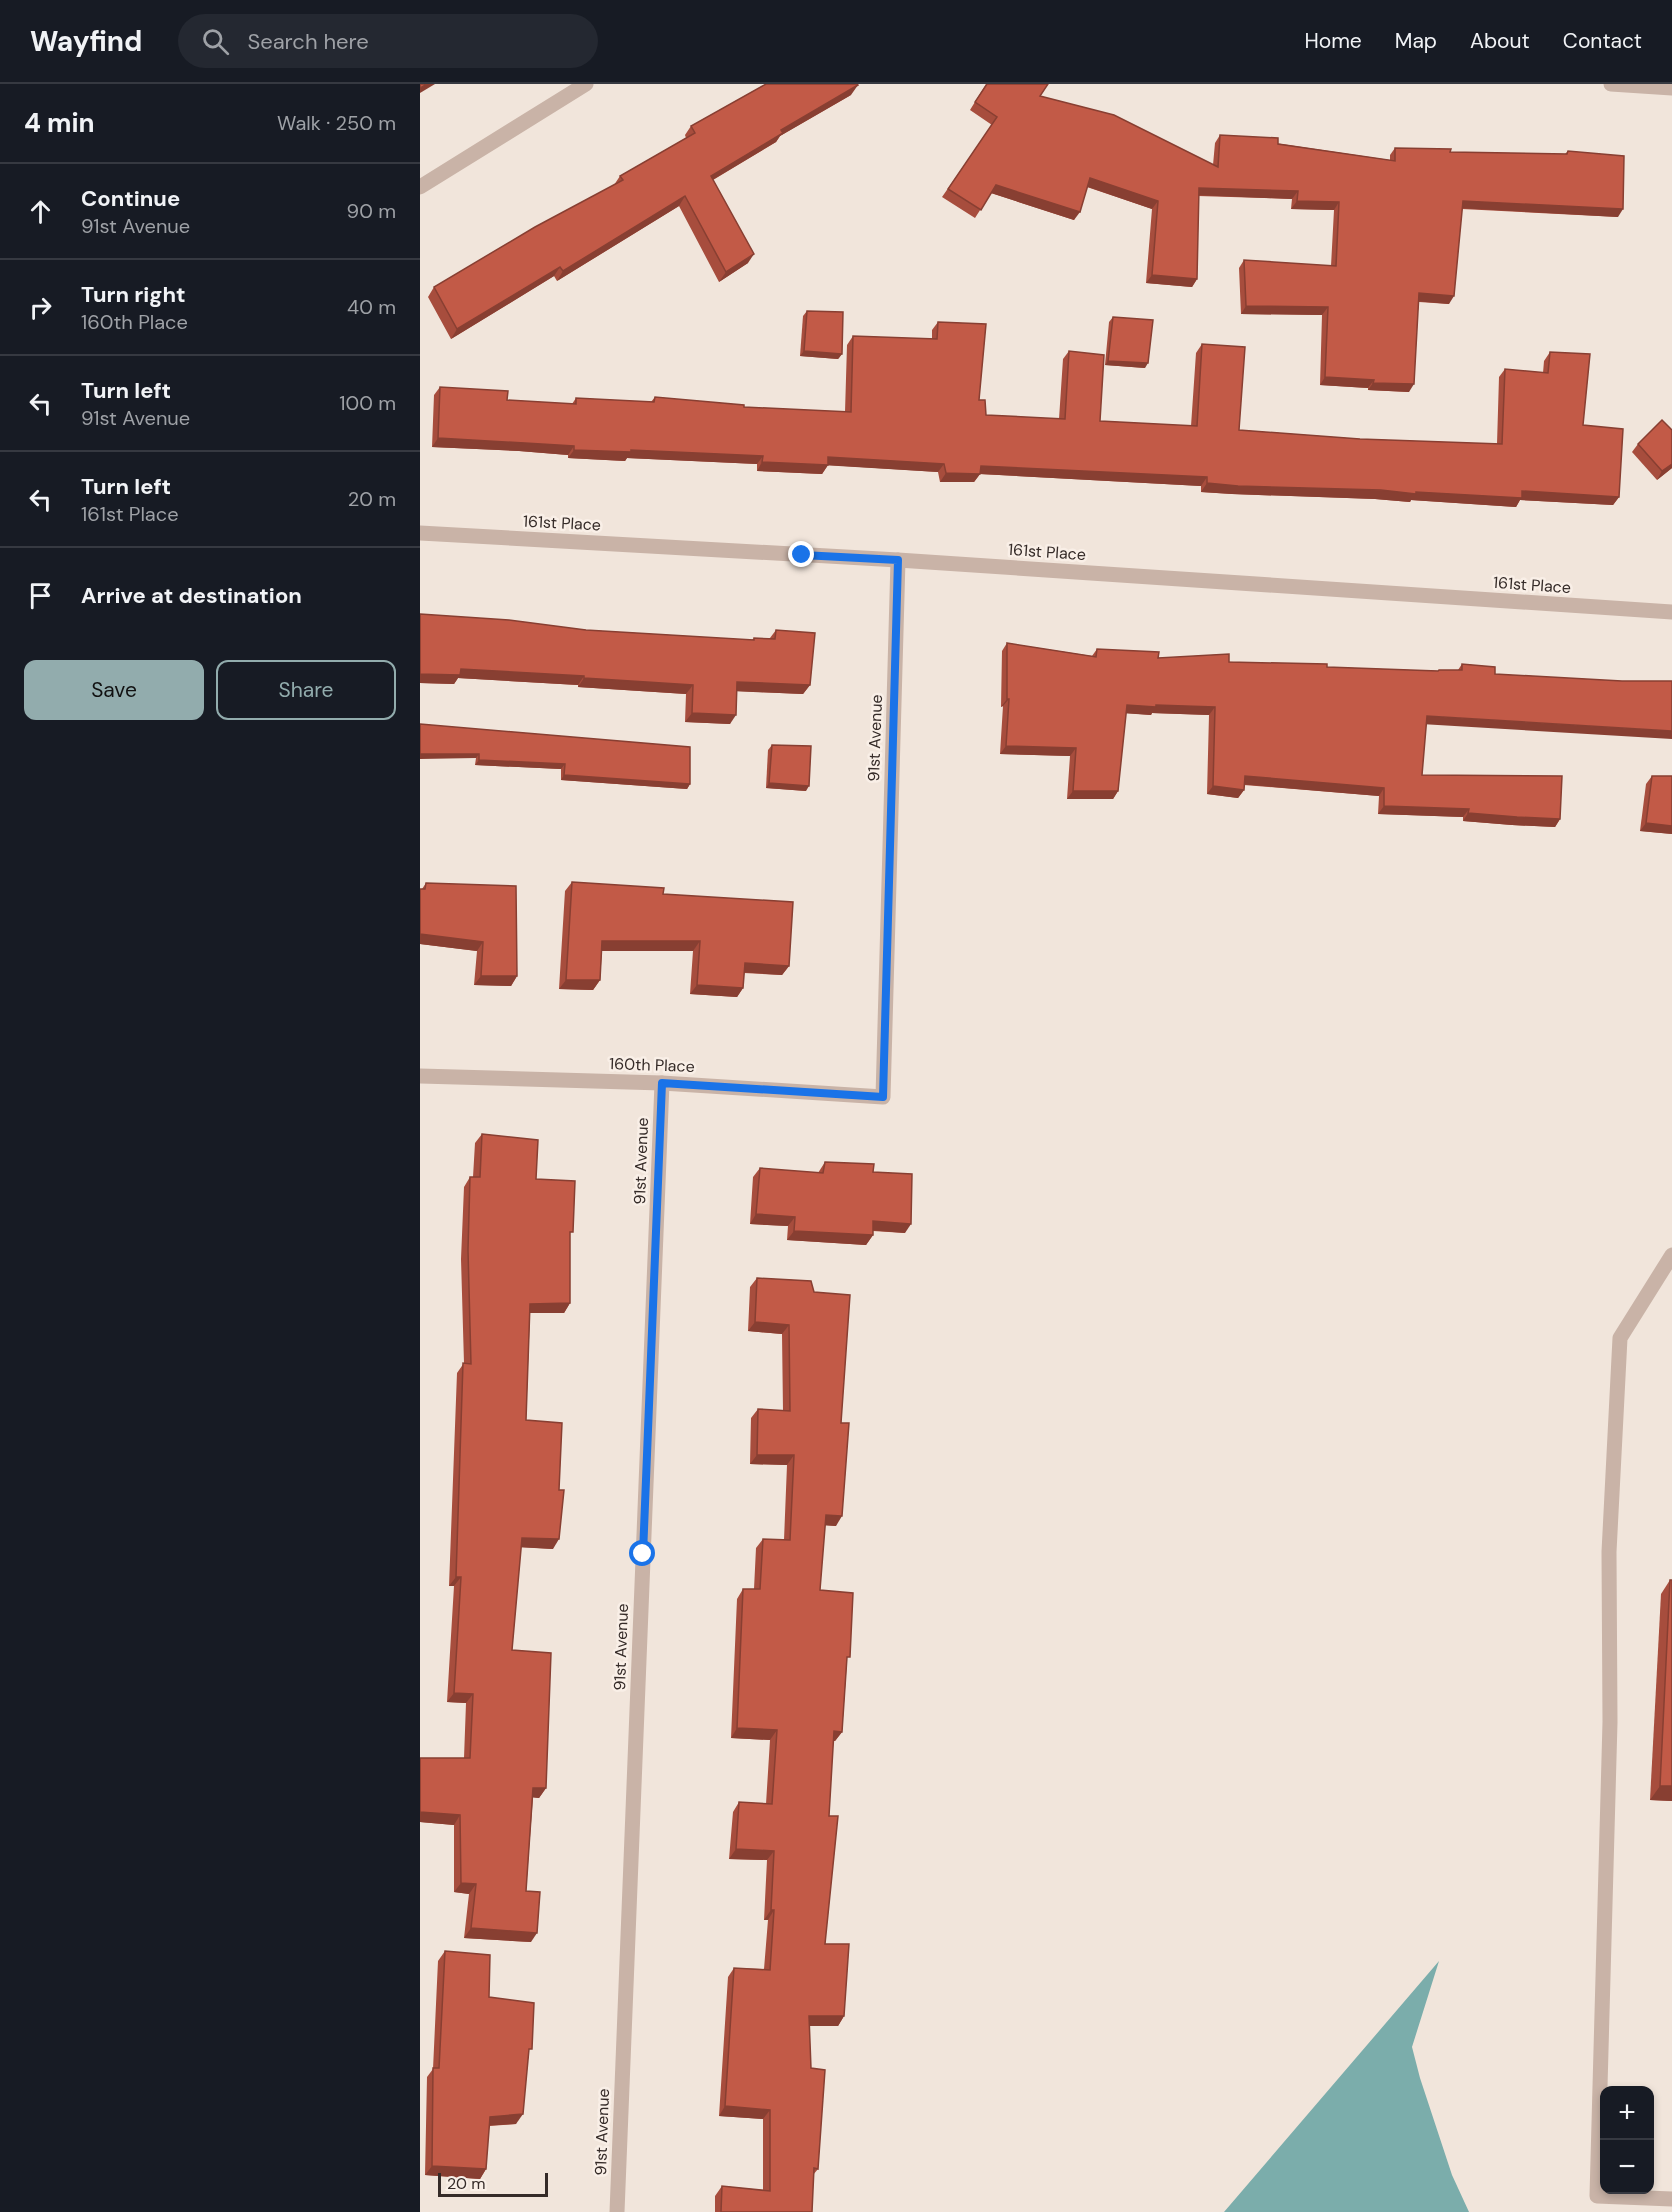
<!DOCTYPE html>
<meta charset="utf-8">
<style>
body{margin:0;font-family:"DM Sans",sans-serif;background:#242831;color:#f1f3f6}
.controls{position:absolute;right:18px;bottom:18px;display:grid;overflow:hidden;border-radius:12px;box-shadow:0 3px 9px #0003}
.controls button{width:54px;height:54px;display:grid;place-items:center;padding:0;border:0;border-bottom:2px solid #363941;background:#171b24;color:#f1f3f6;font:30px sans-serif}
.scale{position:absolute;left:18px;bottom:15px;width:110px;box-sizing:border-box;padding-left:6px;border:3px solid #352b28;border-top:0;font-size:16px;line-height:21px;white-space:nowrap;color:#352b28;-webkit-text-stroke:4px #f9efe7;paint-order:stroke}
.stop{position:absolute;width:18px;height:18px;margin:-14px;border:4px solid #1a73e8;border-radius:50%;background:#fff}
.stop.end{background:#1a73e8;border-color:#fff;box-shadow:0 2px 6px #0008}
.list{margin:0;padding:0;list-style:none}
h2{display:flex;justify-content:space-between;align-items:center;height:78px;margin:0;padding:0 24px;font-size:26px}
h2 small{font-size:20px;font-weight:400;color:#9ea1a6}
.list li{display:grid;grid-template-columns:39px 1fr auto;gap:18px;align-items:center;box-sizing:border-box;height:96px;padding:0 24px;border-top:2px solid #363941}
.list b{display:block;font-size:22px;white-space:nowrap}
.list p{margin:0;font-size:20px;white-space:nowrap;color:#9ea1a6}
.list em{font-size:20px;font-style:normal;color:#9ea1a6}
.actions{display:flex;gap:12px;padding:18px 24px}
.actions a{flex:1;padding:14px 0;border:2px solid #92acad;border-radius:12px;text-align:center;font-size:21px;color:#92acad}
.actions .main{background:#92acad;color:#111}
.icon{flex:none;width:33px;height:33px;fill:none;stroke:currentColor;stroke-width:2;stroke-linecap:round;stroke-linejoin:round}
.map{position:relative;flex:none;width:1252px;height:2128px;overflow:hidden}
header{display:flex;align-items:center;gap:36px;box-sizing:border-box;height:84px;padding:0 30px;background:#171b24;border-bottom:2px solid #363941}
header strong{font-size:28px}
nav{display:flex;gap:33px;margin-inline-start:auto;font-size:21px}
.search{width:420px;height:54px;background:#242831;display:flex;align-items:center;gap:15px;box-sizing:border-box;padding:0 21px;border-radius:33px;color:#9ea1a6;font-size:22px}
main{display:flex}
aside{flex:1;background:#171b24}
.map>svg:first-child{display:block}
</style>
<header>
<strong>Wayfind</strong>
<div class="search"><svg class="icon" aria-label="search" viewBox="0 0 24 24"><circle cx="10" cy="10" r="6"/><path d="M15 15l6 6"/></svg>Search here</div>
<nav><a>Home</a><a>Map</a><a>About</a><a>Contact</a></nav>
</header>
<main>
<aside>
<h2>4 min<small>Walk · 250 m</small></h2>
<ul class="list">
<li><svg class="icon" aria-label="ahead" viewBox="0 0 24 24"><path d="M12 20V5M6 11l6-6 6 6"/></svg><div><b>Continue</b><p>91st Avenue</p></div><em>90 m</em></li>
<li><svg class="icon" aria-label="right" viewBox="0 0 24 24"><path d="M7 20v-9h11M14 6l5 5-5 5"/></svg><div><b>Turn right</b><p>160th Place</p></div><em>40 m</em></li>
<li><svg class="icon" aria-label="left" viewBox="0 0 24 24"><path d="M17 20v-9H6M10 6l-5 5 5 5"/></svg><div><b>Turn left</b><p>91st Avenue</p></div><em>100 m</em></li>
<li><svg class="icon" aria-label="left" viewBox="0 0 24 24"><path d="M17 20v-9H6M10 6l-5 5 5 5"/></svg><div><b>Turn left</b><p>161st Place</p></div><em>20 m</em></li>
<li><svg class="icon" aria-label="arrive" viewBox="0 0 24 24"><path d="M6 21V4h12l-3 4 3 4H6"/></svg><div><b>Arrive at destination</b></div></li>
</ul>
<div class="actions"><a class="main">Save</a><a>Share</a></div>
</aside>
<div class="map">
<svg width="1252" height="2128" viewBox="0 0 1252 2128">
<rect width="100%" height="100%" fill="#f1e5db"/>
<path fill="#7badab" d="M1019,1877L992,1963L1000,1994L1032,2091L1049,2128H804Z"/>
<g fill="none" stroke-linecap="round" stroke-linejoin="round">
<g stroke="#c9b3a7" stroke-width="15">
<path d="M1191,0L1252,4"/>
<path d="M0,103L166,0"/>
<path d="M0,449L478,476L1252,528"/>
<path d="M0,992L242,999L463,1013L478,476"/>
<path d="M1252,1171L1200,1254L1189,1468L1190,1638L1177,2112L1252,2115"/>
<path d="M197,2128L242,999"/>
</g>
</g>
<g fill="#a74d3d">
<path d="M566,0H628L620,12L793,81L795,59L800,51L970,76V71L975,64L1030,68L1145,70L1148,67L1198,133L1042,125L1029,220L999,218L989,308L948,306V304L900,301L902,231L821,230L819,184L824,176L911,182L914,126L871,125L872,115L778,112L777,195L772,203L726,199L732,125L667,103L654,136L571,109L555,134L522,113L572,41L550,26Z"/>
<path d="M431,11L360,52L356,58L293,96L328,179L299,198L259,122L137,197L134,192L31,255L8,213L14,203L194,101L200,92L266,54L265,51L271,42Z"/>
<path d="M387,227L422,270L418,275L380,272L383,232Z"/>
<path d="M693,233L725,284L685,281L689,238Z"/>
<path d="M518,238L559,316L566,331L639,335L643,275L649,267L680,337L771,342L776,269L782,260L819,346L940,355L1077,360L1079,293L1085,285L1123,289L1124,277L1130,268L1163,341L1199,413L1193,421L1100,416L1096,423L991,416L990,418L955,415L812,410L781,408V402L560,390L554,398H520L518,388L408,381L402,390L337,387V380L207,374L205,377L148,374V371L99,367L12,363L14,311L20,303L87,316L152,320L156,314L231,318L235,313L324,323L425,328L427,261L433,252L512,255V246Z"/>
<path d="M1252,346V384L1237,396L1212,368L1218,360Z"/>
<path d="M0,530L166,546L332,556L334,554H350L356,546L390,601L383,610L317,607L310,640L265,638L266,610L158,603V601L38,594L34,600L0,599Z"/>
<path d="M587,559L672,572L677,565L738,574L907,583L1018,587L1019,586H1038L1042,580L1075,583L1006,641L1002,691L1140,735L1135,743L1092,741L1043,737V733L958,730L959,712L824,701V706L818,714L787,710L789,631L732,629L731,631L706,629L698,707L693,715H647L650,672L580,670L583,622L581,623L582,567Z"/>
<path d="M0,640L270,700L267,705L141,696V685L55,681L56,674Z"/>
<path d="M352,661L386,707L346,704L348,666Z"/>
<path d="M1232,692L1252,750L1220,747L1226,700Z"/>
<path d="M152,798L243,810L369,882L362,891L324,889L323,904L317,913L270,910L273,867H182L180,896L173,906L139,905L145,807Z"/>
<path d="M6,799L97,892L91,902L54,901L57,867L0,860V805H2Z"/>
<path d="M62,1050L116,1095L150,1153V1219L144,1229H110L106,1336L133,1465L101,1463L92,1566L126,1704L119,1714L113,1713L106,1807L111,1858L44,1854L49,1810L34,1808V1741L0,1738V1674H44L46,1619L27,1618L34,1502H29L37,1289L44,1279L41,1175L44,1103L50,1093H53L55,1059Z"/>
<path d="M405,1078L453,1088L485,1149L453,1147V1151L446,1161L367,1156L368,1142L330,1140L333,1093L340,1084L398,1089Z"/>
<path d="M337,1194L391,1197L421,1339L416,1442L405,1441L400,1506L427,1577L422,1648L415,1657H413L409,1732L405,1860L424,1932L418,1942H389L391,1984L398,2085L393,2091L392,2128H295V2112L302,2102L343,2106V2035L299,2032L308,1893L314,1884L344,1885L348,1836H344L347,1776L309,1775L313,1728L319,1718L346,1720L350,1656L311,1654L317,1515L323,1505H334L336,1464L343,1455L364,1456L367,1381L330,1380L331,1334L338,1325L363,1327L362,1250L328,1247L330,1203Z"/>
<path d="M1250,1496H1252V1717L1230,1716L1241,1510Z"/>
<path d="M25,1867L69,1913L109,1970L96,2040L69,2042L66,2085L60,2095L5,2091L7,1993L13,1985L18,1877Z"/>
</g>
<g fill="#883f32">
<path d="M7,0H15L0,9V4Z"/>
<path d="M438,1L431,11L360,52L356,58L284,101L291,92L361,46Z"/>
<path d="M670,94L738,117L732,125L665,102Z"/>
<path d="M576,101L660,128L654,136L571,109Z"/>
<path d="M779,104L878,107L872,115L773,111Z"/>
<path d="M265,112L259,122L137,197L143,187Z"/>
<path d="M877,117L919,118L914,126L871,125Z"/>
<path d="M1043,117L1203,125L1198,133L1037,124Z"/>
<path d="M334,170L328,179L299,198L306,188Z"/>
<path d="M140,183L134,192L31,255L37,245Z"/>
<path d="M732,191L777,195L772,203L726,199Z"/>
<path d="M999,209L1034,212L1029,220L994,217Z"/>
<path d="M826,222L908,223L902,231L821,230Z"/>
<path d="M384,267L422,270L418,275L380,272Z"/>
<path d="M688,277L728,279L725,284L685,281Z"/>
<path d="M905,293L954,296L948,304L900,301Z"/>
<path d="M953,299L994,300L989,308L948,306Z"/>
<path d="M18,354L105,359L154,362L148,371L99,367L12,363Z"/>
<path d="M154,366H211L343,372L337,380L207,374L205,377L148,374Z"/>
<path d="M408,373L524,380L518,388L402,381Z"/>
<path d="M342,378L408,381L402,390L337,387Z"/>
<path d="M1252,380V384L1237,396L1242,387Z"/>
<path d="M561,382L787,393L781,402L560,390L554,398H520L526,389Z"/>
<path d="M787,399L996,408L1102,407L1199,413L1193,421L1100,416L1096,423L991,416L990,418L955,415L812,410L781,408Z"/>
<path d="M41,585L164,592L158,601L38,594L34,600L0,599V590Z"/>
<path d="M164,594L273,601L266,610L158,603Z"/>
<path d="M317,598L390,601L383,610L311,607Z"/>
<path d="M587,615H589L583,622L581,623Z"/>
<path d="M707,621H736L795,623L789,631L732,629L731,631L701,629Z"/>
<path d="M272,629L316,631L310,640L265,638Z"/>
<path d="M1007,632L1252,647V655L1001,640Z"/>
<path d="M586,662L656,664L650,672L580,670Z"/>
<path d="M0,670H59L56,674L0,675Z"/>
<path d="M59,676L145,680L141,685L55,681Z"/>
<path d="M144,691L270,700L267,705L141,696Z"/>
<path d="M825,692L964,704L959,712L819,700Z"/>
<path d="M349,699L389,702L386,707L346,704Z"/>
<path d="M793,702L824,706L818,714L787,710Z"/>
<path d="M653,707H698L693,715H647Z"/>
<path d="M964,722L1049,725L1043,733L958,730Z"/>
<path d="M1048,729L1140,735L1135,743L1092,741L1043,737Z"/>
<path d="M1226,739L1252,742V750L1220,747Z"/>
<path d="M0,850L63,858L57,867L0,860Z"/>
<path d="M182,857H280L273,867H176Z"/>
<path d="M325,879L369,882L362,891L318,888Z"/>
<path d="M61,892H97L91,902L54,901Z"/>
<path d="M146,896H180L173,906L139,905Z"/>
<path d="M277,901L323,904L317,913L270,910Z"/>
<path d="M336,1130L375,1133L368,1142L330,1140Z"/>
<path d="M453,1137L491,1140L485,1149L447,1146Z"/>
<path d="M374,1147L453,1151L446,1161L367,1156Z"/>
<path d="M150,1219L144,1229H104L110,1220Z"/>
<path d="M335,1238L369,1241L362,1250L328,1247Z"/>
<path d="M337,1371H374L367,1381L330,1380Z"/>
<path d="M406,1431L422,1432L416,1442L399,1441Z"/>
<path d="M102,1454L139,1455L133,1465L95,1463Z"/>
<path d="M36,1493H41L34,1502H29Z"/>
<path d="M34,1609L53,1610L46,1619L27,1618Z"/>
<path d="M317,1644L357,1646L350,1656L311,1654Z"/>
<path d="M414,1647L422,1648L415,1657L407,1656Z"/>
<path d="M1240,1702H1252V1717L1230,1716Z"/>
<path d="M113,1704H126L119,1714L107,1713Z"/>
<path d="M0,1728L40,1731L34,1741L0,1738Z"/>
<path d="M316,1765L354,1767L347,1776L309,1775Z"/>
<path d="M41,1799L56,1800L49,1810L34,1808Z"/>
<path d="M351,1826H354L348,1836H344Z"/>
<path d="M51,1844L117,1849L111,1858L44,1854Z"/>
<path d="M389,1932H424L418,1942H382Z"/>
<path d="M305,2022L350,2026L343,2035L299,2032Z"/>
<path d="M103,2030L96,2040L63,2042L70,2033Z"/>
<path d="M12,2082L66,2085L60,2095L5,2091Z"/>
</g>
<g fill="#c25a47" stroke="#883f32" stroke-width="1.5">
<path d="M0,0H7L0,4Z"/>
<path d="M346,0H437L438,1L361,46L363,49L291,92L334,170L306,188L265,112L143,187L140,183L37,245L14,203L115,143L203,96L200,92L275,49L271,42Z"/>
<path d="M567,0H628L620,12L694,31L798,83L800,51L858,54V60L975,77V64L1031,65L1030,68L1147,70L1148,67L1204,72L1203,125L1043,117L1034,212L999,209L994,300L953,299L954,296L905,293L908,223L826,222L824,176L916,182L919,118L877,117L878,107L779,104L777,195L732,191L738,117L670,94L660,128L576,101L561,126L528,105L577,33L555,18Z"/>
<path d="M387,227L423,228L422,270L384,267Z"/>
<path d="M693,233L733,236L728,279L688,277Z"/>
<path d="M518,238L566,240L559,316H565L566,331L645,335L649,267L684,271L680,337L777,342L782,260L825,263L819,346L940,355L1082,360L1085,285L1128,289L1130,268L1170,270L1163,341L1203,345L1199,413L1102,407V414L996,408V410L961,406L818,402L787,399V393L561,382L560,390L526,389L524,380L408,373V381L342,378L343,372L211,366V368L154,366V362L105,359L18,354L20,303L88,307L87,316L156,320V314L234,318L235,313L324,321V323L431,328L433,252L517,255Z"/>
<path d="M1242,336L1252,346V380L1242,387L1218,360Z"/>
<path d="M0,530L89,536L166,546L334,556V554L355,555L356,546L395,549L390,601L317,598L316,631L272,629L273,601L164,594V592L41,585L40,591L0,590Z"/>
<path d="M587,559L676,573L677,565L739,568L738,574L809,570V578L907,580V583L1018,587L1019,586H1042V580L1075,583V590L1202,597H1252V647L1007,632L1002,691L1142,692L1140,735L1097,733L1048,729L1049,725L964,722V704L825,692L824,706L793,702L795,623L736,621V623L707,621L698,707H653L656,664L586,662L589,615H587Z"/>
<path d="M0,640L270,663V700L144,691L145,680L59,676V670H0Z"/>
<path d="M352,661L391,662L389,702L349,699Z"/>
<path d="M1232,692H1252V742L1226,739Z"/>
<path d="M152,798L244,804L243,810L373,818L369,882L325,879L323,904L277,901L280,857H182L180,896H146Z"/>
<path d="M6,799L96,802L97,892H61L63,858L0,850V805H5Z"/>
<path d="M62,1050L118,1056L116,1095L155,1097L153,1148H150V1219L110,1220L106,1336L142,1339L139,1406H144L139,1455L102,1454L92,1566L131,1569L126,1704H113L106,1807L120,1808L117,1849L51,1844L56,1800L41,1799L40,1731L0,1728V1674H50L53,1610L34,1609L41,1493H36L43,1279L51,1280L48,1166L50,1093H60Z"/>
<path d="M405,1078L454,1080L453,1088L492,1090L491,1140L453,1137V1151L374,1147L375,1133L336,1130L340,1084L403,1089Z"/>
<path d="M337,1194L391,1197L394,1208L430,1211L421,1339H429L422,1432L406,1431L400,1506L433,1509L430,1573H427L422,1648L414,1647L409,1732H418L405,1860H429L424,1932H389L391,1984L405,1986L398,2085L394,2084L392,2128H301L302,2102L350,2107V2026L305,2022L314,1884L350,1886L354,1826H351L354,1767L316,1765L319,1718L352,1720L357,1646L317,1644L323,1505H340L343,1455L370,1456L374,1371H337L338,1325L370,1327L369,1241L335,1238Z"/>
<path d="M1250,1496H1252V1702H1240Z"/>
<path d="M25,1867L70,1871L69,1913L114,1919L112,1965H109L103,2030L70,2033L66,2085L12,2082L13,1984H19Z"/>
</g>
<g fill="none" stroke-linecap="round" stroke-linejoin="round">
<path stroke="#1a73e8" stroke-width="8" d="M223,1470L242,999L463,1013L478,476L382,471"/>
</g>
<g text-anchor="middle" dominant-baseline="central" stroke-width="5" stroke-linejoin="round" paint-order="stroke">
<g font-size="16" fill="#352b28" stroke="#f9efe7">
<text transform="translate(142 439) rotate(3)">161st Place</text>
<text transform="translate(627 468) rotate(4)">161st Place</text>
<text transform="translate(1112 501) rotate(4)">161st Place</text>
<text transform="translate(455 654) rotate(-88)">91st Avenue</text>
<text transform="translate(232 981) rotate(2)">160th Place</text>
<text transform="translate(221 1077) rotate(-88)">91st Avenue</text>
<text transform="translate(201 1563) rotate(-88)">91st Avenue</text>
<text transform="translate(182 2048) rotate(-88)">91st Avenue</text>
</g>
</g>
</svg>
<div class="controls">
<button>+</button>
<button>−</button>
</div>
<div class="scale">20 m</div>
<div class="stop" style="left:223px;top:1470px"></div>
<div class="stop end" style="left:382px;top:471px"></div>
</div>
</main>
